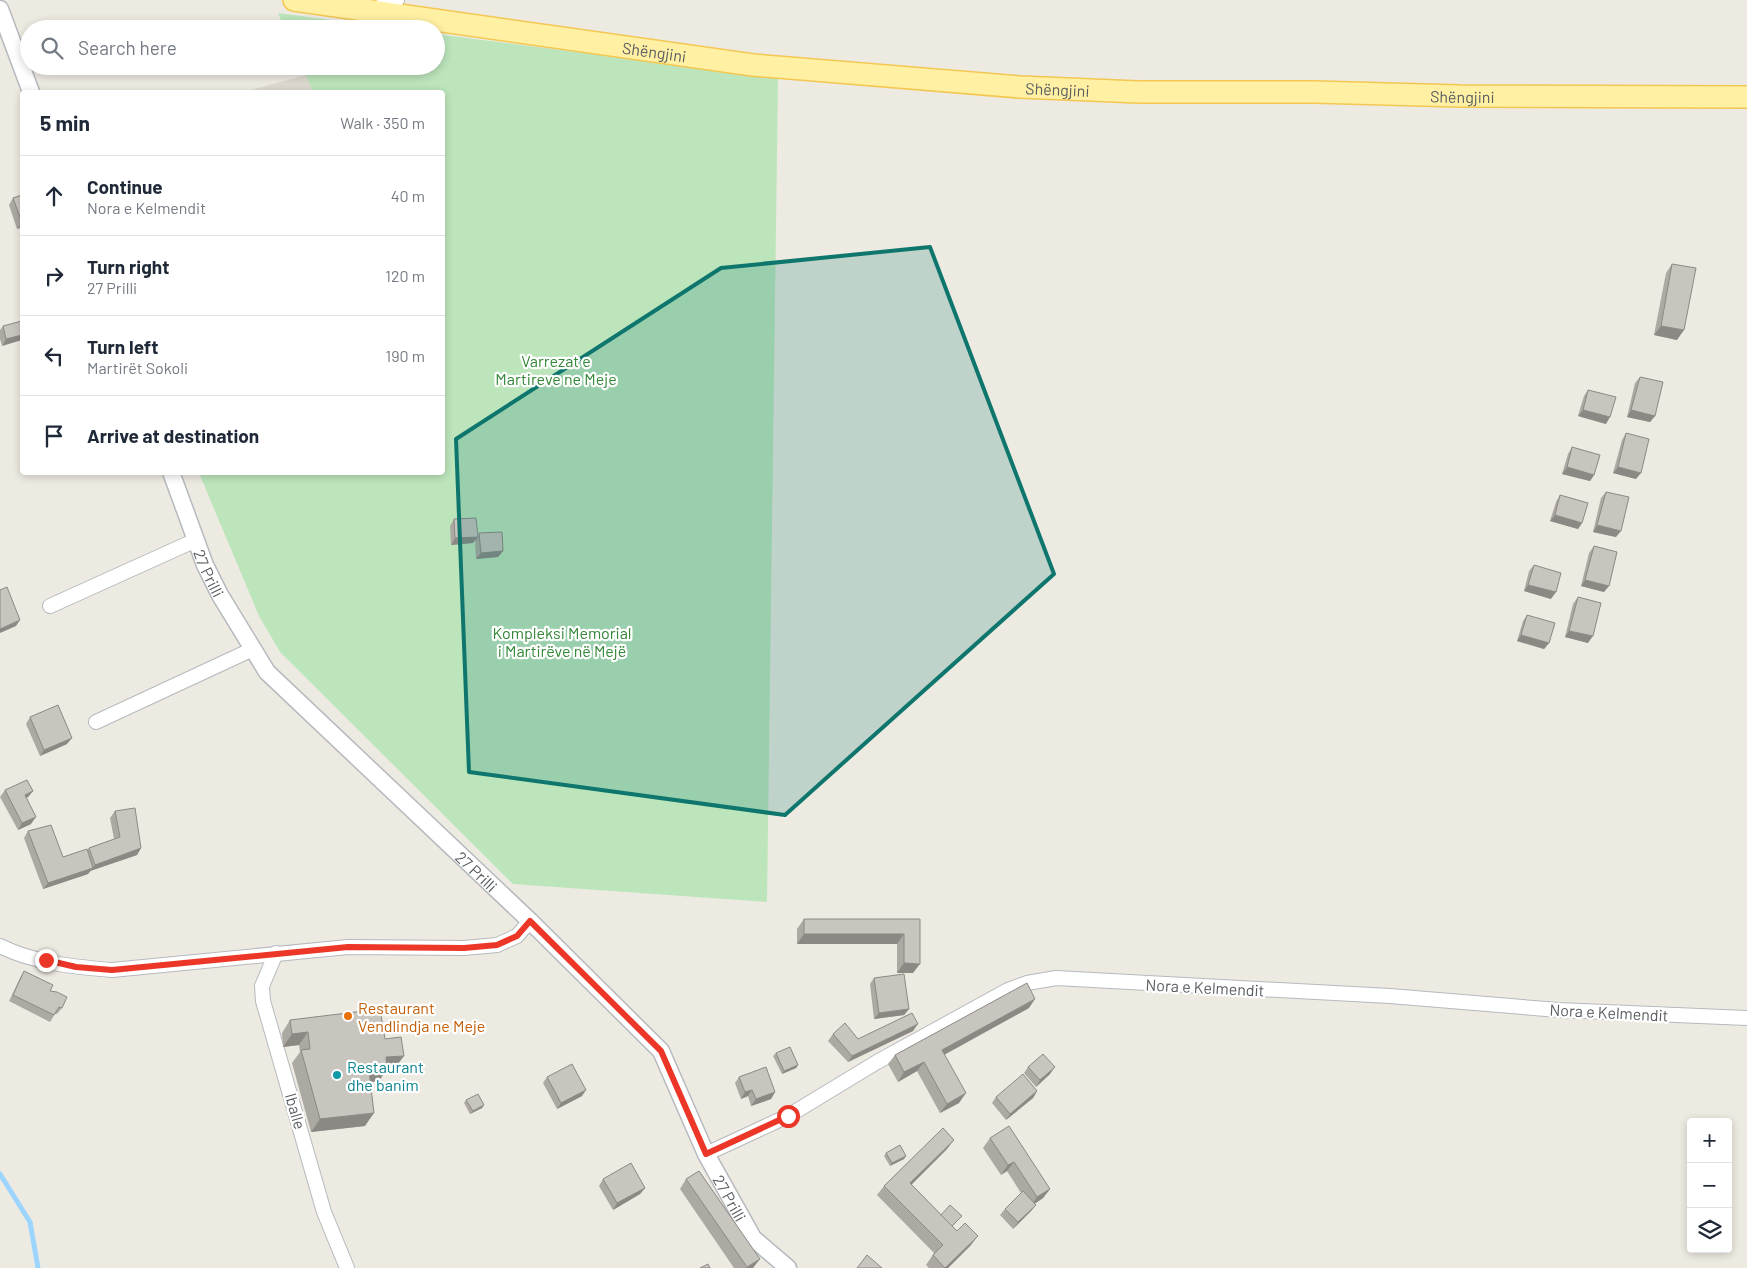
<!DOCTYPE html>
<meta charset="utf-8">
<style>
body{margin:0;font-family:Barlow,sans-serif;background:#f2f2f3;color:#1f2937}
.controls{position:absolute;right:15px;bottom:15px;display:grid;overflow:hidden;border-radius:5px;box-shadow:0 2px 8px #0003}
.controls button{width:45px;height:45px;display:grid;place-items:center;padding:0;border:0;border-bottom:1px solid #e0e1e3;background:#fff;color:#1f2937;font:25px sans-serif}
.stop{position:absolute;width:15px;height:15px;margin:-11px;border:4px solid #ec3627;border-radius:50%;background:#fff}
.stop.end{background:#ec3627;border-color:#fff;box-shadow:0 1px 5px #0008}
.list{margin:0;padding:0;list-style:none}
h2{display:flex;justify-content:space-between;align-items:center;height:65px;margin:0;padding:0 20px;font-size:21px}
h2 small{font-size:16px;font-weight:400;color:#747a83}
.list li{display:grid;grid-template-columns:32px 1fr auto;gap:15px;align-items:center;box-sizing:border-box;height:80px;padding:0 20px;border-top:1px solid #e0e1e3}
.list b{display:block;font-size:19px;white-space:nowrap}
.list p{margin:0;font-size:16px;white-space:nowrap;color:#747a83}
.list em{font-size:16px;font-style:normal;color:#747a83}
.icon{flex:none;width:28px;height:28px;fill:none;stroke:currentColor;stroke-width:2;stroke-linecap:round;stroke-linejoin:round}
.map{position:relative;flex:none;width:1747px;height:1268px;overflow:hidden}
.search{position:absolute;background:#fff;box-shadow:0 2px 8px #0003;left:20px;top:20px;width:425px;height:55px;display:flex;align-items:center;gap:12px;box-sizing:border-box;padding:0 18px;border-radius:28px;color:#747a83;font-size:19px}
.panel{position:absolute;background:#fff;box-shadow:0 2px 8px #0003;left:20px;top:90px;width:425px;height:385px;border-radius:5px}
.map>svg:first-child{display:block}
</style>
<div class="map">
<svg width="1747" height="1268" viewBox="0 0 1747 1268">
<rect width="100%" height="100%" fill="#edeae1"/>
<path fill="#ddd9cf" d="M306,75L313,92H244Z"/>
<g fill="#bce5bc">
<path d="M278,13L400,29H285Z"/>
<path d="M436,34L778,78L767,902L513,884L280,652L259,616L199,473L442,472V92H313L302,66H436Z"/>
</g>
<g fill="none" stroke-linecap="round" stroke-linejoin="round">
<path stroke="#9ed5ff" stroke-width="5" d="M0,1174L30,1222L38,1268"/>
<defs>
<g id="minor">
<path d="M372,10L397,0"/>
<path d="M50,606L196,540"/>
<path d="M96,722L253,649"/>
<path d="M0,946C34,963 75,967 112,970L348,947L464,948L497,945L517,936L530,921"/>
<path d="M276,953L262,986L263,1001L324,1212L347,1268"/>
<path d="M706,1154L788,1116L877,1062L1008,990L1027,983L1056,978L1390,996L1558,1010L1747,1018"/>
</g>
<g id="tertiary">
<path d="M0,9L31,92"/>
<path id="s1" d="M171,472L205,565L220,595L267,672L530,921L661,1051L706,1154L753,1238L788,1268"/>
</g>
<g id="primary">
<path id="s2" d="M294,0L753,65L1020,87L1138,92H1314L1460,96L1747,97"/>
</g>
</defs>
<use href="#minor" stroke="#b6b9be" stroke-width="16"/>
<use href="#tertiary" stroke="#b6b9be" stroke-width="19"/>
<use href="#primary" stroke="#f4c752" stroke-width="24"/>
<use href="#minor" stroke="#fff" stroke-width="14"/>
<use href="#tertiary" stroke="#fff" stroke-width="16"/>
<use href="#primary" stroke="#fff0a3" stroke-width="21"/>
</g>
<g fill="#aca9a3">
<path d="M22,195V227L17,229L9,205L13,198Z"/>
<path d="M1672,264L1677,340L1654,335L1666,273Z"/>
<path d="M22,321L2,346L0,339V330L3,326Z"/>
<path d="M1640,377L1655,416L1650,422L1627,417L1635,383Z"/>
<path d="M1588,390L1606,424L1578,416L1584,396Z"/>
<path d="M1626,433L1636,479L1613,473L1622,440Z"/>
<path d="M1572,447L1594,475L1590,481L1562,474L1568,454Z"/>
<path d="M1606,492L1616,537L1593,532L1601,498Z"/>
<path d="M1560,495L1582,523L1578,529L1550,521L1556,502Z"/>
<path d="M454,519L478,536L479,533L503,551L498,557L476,559L475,540L473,543L451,545L450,526Z"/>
<path d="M1594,546L1604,592L1581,586L1589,553Z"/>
<path d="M1534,565L1551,599L1524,591L1529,571Z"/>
<path d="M1578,597L1588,643L1565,637L1573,604Z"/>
<path d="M1527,615L1549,643L1544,649L1517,641L1523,621Z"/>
<path d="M30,717L67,744L40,756L26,724Z"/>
<path d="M5,790L33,791L28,797L26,798L31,824L18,830L0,797Z"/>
<path d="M115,811L141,848L137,855L90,871L88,874L43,889L24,838L28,831L63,857L87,850L89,848L114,839L110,818Z"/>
<path d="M804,919H920L913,973H897V944H797V929Z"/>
<path d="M24,971L50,991L62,1008L57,1014H55L50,1022L9,1001L20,978Z"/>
<path d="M874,978L909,1009L904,1015L874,1019L870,984Z"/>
<path d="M1029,1008L944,1054L959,1103L940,1113L917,1071L898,1082L888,1064L895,1055Z"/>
<path d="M290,1020L385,1039L395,1068L387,1069L379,1081L370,1082L365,1126L311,1132L292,1063L300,1052L299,1045L283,1047L282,1033Z"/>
<path d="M913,1031L848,1062L828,1041L833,1034L858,1039Z"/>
<path d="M776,1053L798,1065L796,1068L782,1074L773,1056Z"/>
<path d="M1028,1067L1050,1074L1036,1087L1024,1073Z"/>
<path d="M547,1077L582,1096L557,1109L543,1083Z"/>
<path d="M739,1077L775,1092L771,1099L751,1106L748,1096L741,1099L735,1083Z"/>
<path d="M1037,1091L1033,1098L1006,1120L992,1103L996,1097Z"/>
<path d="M466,1100L484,1105L482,1108L470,1114L464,1103Z"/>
<path d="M990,1138L1050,1189L1043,1198L1034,1204L1036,1205L1031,1211L1013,1229L1000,1215L1005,1209L1021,1193L1007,1171L1001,1175L983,1148Z"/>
<path d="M947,1149L911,1185L941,1215L959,1219L952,1227L971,1245L948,1268H929L926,1265L934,1253L877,1195L884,1186Z"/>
<path d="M886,1153L906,1156L904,1159L890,1166L884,1156Z"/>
<path d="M603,1179L645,1188L640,1194L613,1210L599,1186Z"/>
<path d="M686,1179L753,1268H734L680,1189Z"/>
</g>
<g fill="#8c8985">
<path d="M22,222V227L17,229L22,223Z"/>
<path d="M1661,326L1684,330L1677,340L1654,335Z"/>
<path d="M22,335V340L2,346L6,339Z"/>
<path d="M1583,410L1610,417L1606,424L1578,416Z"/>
<path d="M1631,410L1655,416L1650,422L1627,417Z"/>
<path d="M1567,467L1594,475L1590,481L1562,474Z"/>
<path d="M1618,467L1641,473L1636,479L1613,473Z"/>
<path d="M1555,515L1582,523L1578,529L1550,521Z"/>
<path d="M1597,525L1621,531L1616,537L1593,532Z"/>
<path d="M478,537L473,543L451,545L455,538Z"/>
<path d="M503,551L498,557L476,559L481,553Z"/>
<path d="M1585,580L1609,586L1604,592L1581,586Z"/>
<path d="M1528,585L1556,592L1551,599L1524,591Z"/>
<path d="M20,620L16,626L0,633V629Z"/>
<path d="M1569,631L1593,636L1588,643L1565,637Z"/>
<path d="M1521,635L1549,643L1544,649L1517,641Z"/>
<path d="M72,738L67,744L40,756L44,750Z"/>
<path d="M33,791L28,797L20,801L25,795Z"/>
<path d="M36,817L31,824L18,830L22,823Z"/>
<path d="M141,848L137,855L90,871L95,865Z"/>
<path d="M93,868L88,874L43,889L48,883Z"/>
<path d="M804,934H904L897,944H797Z"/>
<path d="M904,963L920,964L913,973H897Z"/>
<path d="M1035,999L1029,1008L935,1060L942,1050Z"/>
<path d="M909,1009L904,1015L874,1019L879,1013Z"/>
<path d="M918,1024L913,1031L848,1062L852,1056Z"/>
<path d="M308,1032L299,1045L283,1047L292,1034Z"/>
<path d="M404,1056L395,1068L387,1069L379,1081L360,1083L369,1071L386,1057Z"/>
<path d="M924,1062L917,1071L898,1082L904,1072Z"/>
<path d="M798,1065L796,1068L782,1074L784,1071Z"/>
<path d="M1055,1067L1050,1074L1036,1087L1040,1080Z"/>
<path d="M586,1090L582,1096L557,1109L561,1103Z"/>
<path d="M752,1090L748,1096L741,1099L745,1092Z"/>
<path d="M1037,1091L1033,1098L1006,1120L1010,1114Z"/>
<path d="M775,1092L771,1099L751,1106L756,1099Z"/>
<path d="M966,1093L959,1103L940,1113L947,1104Z"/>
<path d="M484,1105L482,1108L470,1114L473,1111Z"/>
<path d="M374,1113L365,1126L311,1132L320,1119Z"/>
<path d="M954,1140L947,1149L903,1193L910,1183Z"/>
<path d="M906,1156L904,1159L890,1166L892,1163Z"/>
<path d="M1014,1162L1007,1171L1001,1175L1008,1165Z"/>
<path d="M645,1188L640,1194L613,1210L617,1203Z"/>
<path d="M1050,1189L1043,1198L1030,1207L1037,1197Z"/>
<path d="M1036,1205L1031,1211L1013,1229L1018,1222Z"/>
<path d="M978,1236L971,1245L948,1268H945Z"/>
<path d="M760,1259L753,1268H747V1267Z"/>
</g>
<g fill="#c8c4be" stroke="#8c8985">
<path d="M22,195V223L13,198Z"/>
<path d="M1672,264L1696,268L1684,330L1661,326Z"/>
<path d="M22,321V335L6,339L3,326Z"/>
<path d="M1640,377L1663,382L1655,416L1631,410Z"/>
<path d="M1588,390L1616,397L1610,417L1583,410Z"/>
<path d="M1626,433L1649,439L1641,473L1618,467Z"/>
<path d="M1572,447L1600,455L1594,475L1567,467Z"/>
<path d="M1606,492L1629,497L1621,531L1597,525Z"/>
<path d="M1560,495L1588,503L1582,523L1555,515Z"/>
<path d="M476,518L478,537L455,538L454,519Z"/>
<path d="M502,532L503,551L481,553L479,533Z"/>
<path d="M1594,546L1617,552L1609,586L1585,580Z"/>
<path d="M1534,565L1561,573L1556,592L1528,585Z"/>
<path d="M7,587L20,620L0,629V590Z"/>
<path d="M1578,597L1601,603L1593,636L1569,631Z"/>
<path d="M1527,615L1555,623L1549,643L1521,635Z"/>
<path d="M58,705L72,738L44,750L30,717Z"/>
<path d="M27,780L33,791L25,795L36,817L22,823L5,790Z"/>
<path d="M135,808L141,848L95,865L89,848L120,837L115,811Z"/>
<path d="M51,825L63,857L87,849L93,868L48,883L28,831Z"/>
<path d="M804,919H920V964L904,963V934H804Z"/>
<path d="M24,971L53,985L50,991L57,992L67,997L62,1008L59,1007L54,1015L13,995Z"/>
<path d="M904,974L909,1009L879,1013L874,978Z"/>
<path d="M1027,983L1035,999L942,1050L966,1093L947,1104L924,1062L904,1072L895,1055Z"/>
<path d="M380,1009L385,1039L401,1037L404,1056L386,1057L387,1068L369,1071L374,1113L320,1119L301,1050L310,1049L308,1032L292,1034L290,1020Z"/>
<path d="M912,1013L918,1024L852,1056L833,1034L845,1023L858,1039Z"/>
<path d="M790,1047L798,1065L784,1071L776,1053Z"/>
<path d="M1043,1054L1055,1067L1040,1080L1028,1067Z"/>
<path d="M572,1064L586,1090L561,1103L547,1077Z"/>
<path d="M766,1067L775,1092L756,1099L752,1090L745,1092L739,1077Z"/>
<path d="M1023,1074L1037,1091L1010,1114L996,1097Z"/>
<path d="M478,1094L484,1105L473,1111L466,1100Z"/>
<path d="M1009,1126L1050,1189L1037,1197L1014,1162L1008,1165L990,1138Z"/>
<path d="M943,1128L954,1140L910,1183L957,1231L965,1223L978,1236L945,1268L933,1255L943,1245L884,1186Z"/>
<path d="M900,1145L906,1156L892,1163L886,1153Z"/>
<path d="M631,1163L645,1188L617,1203L603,1179Z"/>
<path d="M699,1171L760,1259L747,1267L686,1179Z"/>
<path d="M1023,1191L1036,1205L1018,1222L1005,1209Z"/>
<path d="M950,1205L962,1216L952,1226L941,1215Z"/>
<path d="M867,1255L882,1268H857Z"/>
<path d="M708,1264L710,1268H700Z"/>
</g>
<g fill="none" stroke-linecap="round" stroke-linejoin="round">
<path stroke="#ec3627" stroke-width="6" d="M46,960L76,967L112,970L348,947L464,948L497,945L517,936L530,921L661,1051L706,1154L788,1116"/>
</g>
<path fill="#0f766e" fill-opacity="0.2" stroke="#0f766e" stroke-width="4" stroke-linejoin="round" d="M930,247L1054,574L785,815L469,772L456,439L721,268Z"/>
<circle fill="#e8710a" stroke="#fff" stroke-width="2" cx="348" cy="1016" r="5"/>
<circle fill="#0f9aa8" stroke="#fff" stroke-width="2" cx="337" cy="1075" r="5"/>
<g text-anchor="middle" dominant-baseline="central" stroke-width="4.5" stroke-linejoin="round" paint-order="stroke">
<g font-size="16" fill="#595d62" stroke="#fff">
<text stroke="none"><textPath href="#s2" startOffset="364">Shëngjini</textPath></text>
<text stroke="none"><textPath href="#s2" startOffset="769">Shëngjini</textPath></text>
<text stroke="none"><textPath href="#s2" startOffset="1174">Shëngjini</textPath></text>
<text stroke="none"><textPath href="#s1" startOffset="108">27 Prilli</textPath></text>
<text stroke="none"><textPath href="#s1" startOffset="512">27 Prilli</textPath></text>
<text transform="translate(1205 987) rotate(3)">Nora e Kelmendit</text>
<text transform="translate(1609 1012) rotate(3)">Nora e Kelmendit</text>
<text transform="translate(296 1111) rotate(74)">Iballe</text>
<text stroke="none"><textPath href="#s1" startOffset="932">27 Prilli</textPath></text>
</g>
<g font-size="16" fill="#338737" stroke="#fff">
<text x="556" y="360">Varrezat e<tspan x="556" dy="18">Martireve ne Meje</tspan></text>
<text x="562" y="632">Kompleksi Memorial<tspan x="562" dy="18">i Martirëve në Mejë</tspan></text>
</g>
<g font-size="16" fill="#c56008" stroke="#fff" text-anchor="start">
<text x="358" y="1007">Restaurant<tspan x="358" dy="18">Vendlindja ne Meje</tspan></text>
</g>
<g font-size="16" fill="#0d838f" stroke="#fff" text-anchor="start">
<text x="347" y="1066">Restaurant<tspan x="347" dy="18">dhe banim</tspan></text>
</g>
</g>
</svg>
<div class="controls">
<button>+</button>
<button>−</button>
<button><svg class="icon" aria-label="layers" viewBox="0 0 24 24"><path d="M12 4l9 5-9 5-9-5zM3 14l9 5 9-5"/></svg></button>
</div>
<div class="stop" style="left:788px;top:1116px"></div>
<div class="stop end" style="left:46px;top:960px"></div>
<div class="search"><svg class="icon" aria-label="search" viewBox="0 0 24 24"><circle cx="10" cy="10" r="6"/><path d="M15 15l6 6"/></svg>Search here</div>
<section class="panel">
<h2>5 min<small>Walk · 350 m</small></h2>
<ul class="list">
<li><svg class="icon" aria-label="ahead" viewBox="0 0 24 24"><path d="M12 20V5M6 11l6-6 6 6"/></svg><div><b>Continue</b><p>Nora e Kelmendit</p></div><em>40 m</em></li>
<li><svg class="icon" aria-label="right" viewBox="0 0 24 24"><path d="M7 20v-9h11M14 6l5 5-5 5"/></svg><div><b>Turn right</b><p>27 Prilli</p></div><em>120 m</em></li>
<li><svg class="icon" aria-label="left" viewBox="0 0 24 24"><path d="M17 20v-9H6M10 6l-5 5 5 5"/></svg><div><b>Turn left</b><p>Martirët Sokoli</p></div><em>190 m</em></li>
<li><svg class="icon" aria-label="arrive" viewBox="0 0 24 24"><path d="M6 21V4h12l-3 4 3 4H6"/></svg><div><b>Arrive at destination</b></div></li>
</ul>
</section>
</div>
